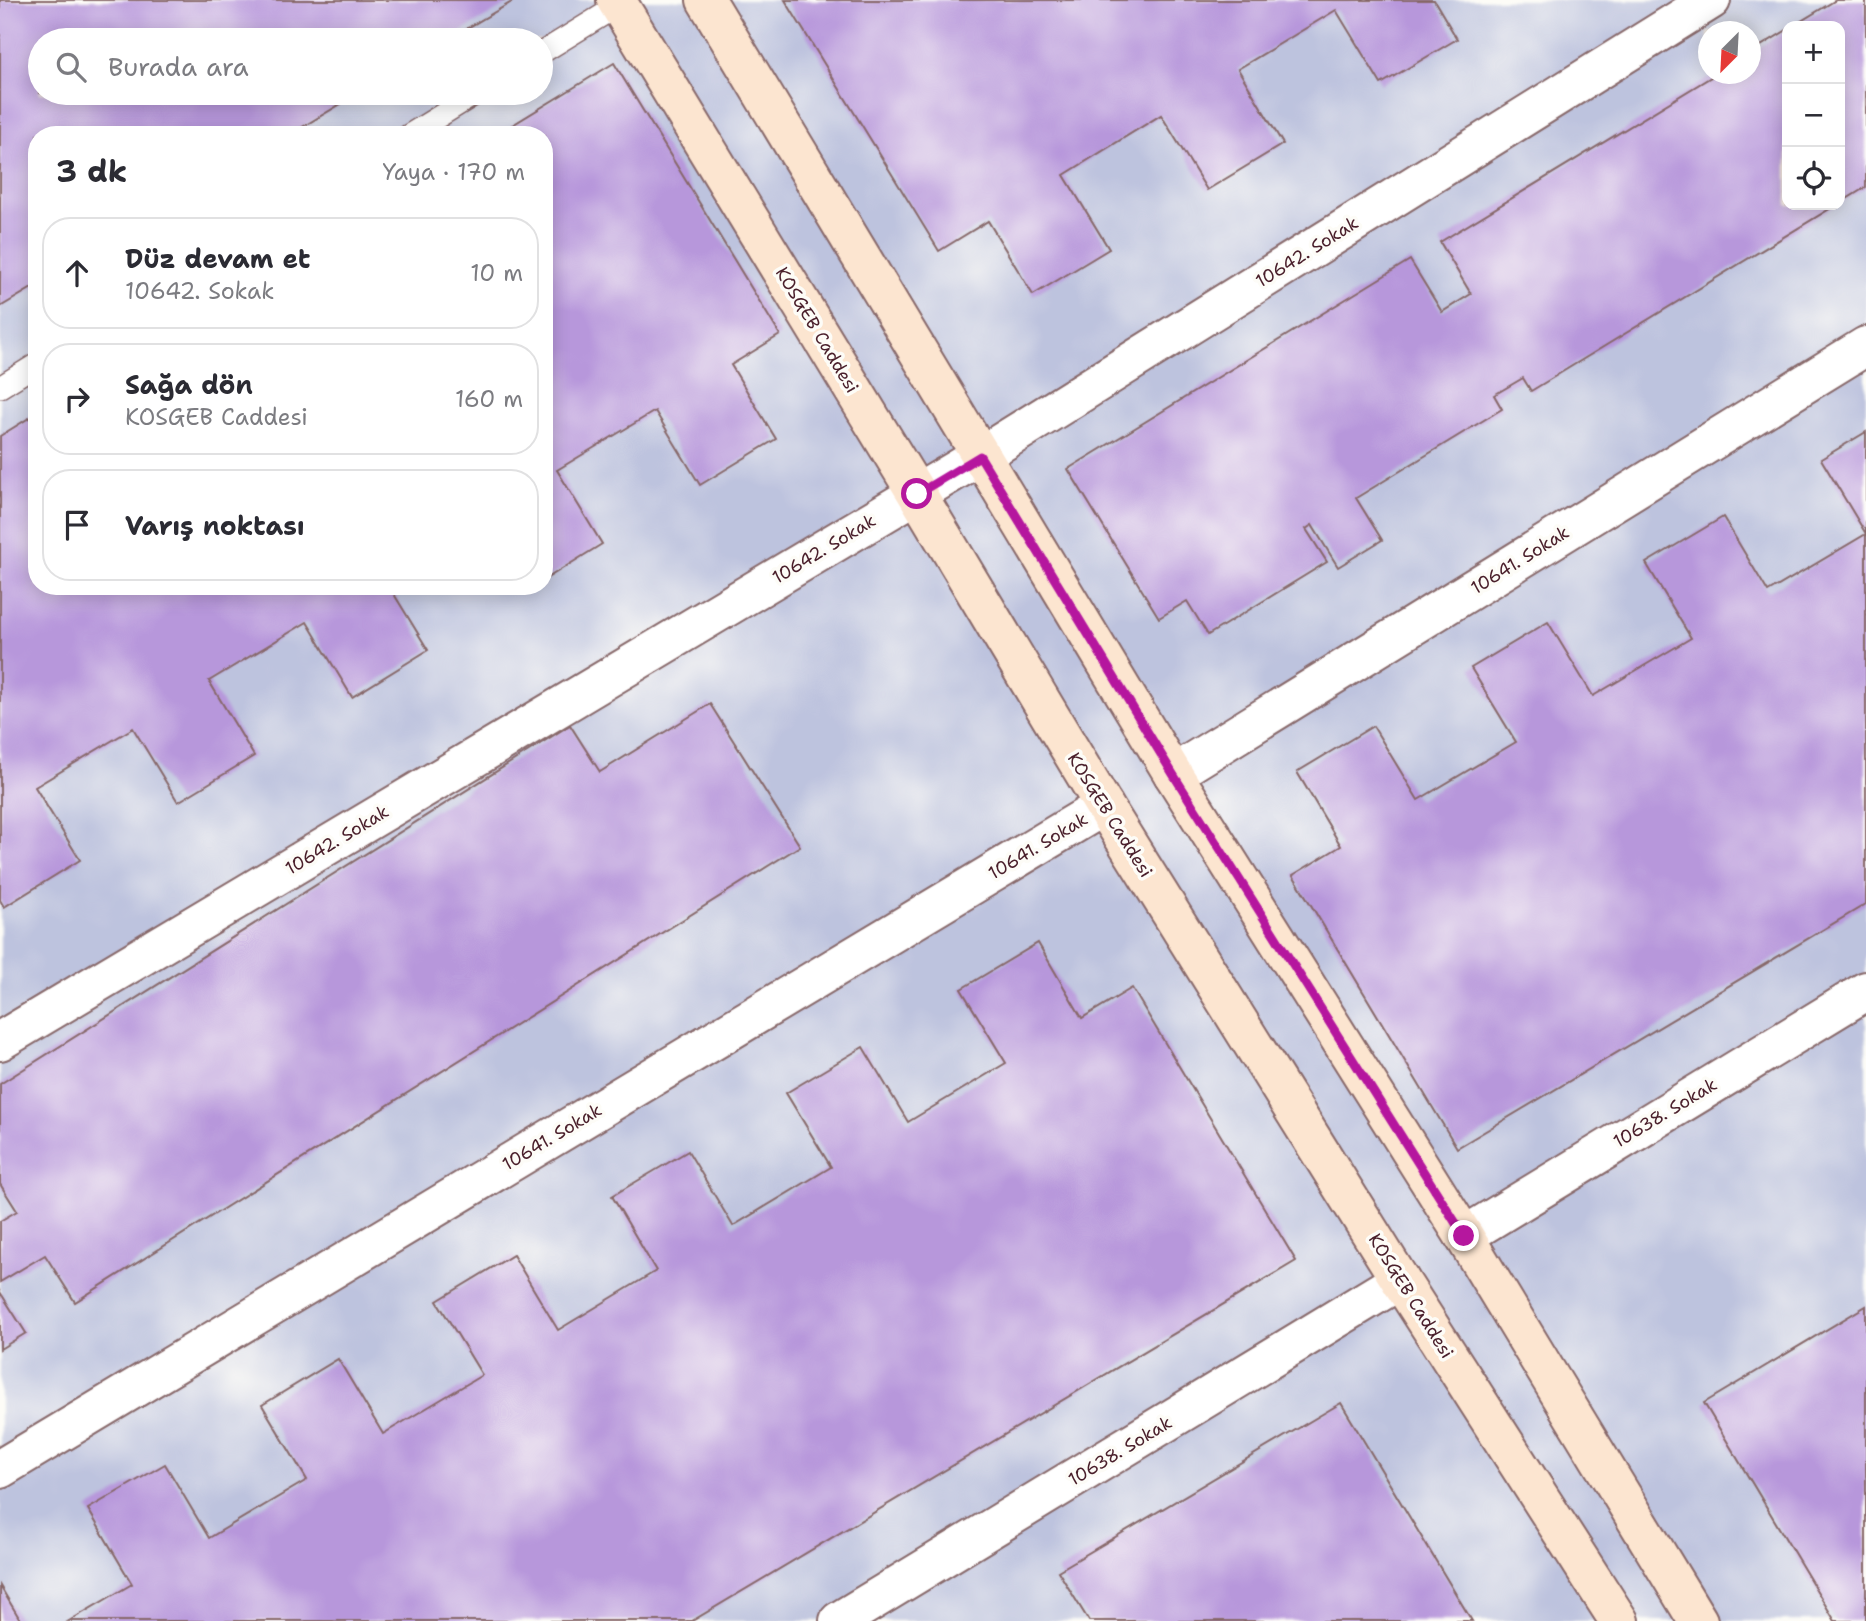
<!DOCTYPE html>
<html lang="tr">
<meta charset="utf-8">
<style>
body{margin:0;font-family:"Shantell Sans",sans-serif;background:#f2f2f3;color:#2b2b33}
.controls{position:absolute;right:21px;top:21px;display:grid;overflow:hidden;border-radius:14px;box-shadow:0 4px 18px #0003}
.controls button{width:63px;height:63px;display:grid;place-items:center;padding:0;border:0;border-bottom:2px solid #e1e1e2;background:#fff;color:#2b2b33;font:35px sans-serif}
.compass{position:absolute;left:1698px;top:21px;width:63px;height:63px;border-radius:50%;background:#fff;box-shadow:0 4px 18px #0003;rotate:204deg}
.stop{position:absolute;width:21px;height:21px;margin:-16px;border:5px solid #b5179e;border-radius:50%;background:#fff}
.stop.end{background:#b5179e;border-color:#fff;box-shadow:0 2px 7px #0008}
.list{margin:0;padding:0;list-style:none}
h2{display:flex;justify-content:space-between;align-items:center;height:91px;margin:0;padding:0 28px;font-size:30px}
h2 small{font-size:23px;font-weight:400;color:#7c7c81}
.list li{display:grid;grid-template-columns:46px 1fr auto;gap:21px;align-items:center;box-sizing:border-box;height:112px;margin:0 14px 14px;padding:0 14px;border:2px solid #e1e1e2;border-radius:28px}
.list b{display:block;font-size:26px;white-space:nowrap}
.list p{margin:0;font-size:23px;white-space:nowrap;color:#7c7c81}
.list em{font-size:23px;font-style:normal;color:#7c7c81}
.icon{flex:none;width:38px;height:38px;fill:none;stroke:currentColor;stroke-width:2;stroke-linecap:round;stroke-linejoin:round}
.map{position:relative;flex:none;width:1866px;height:1621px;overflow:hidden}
.search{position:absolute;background:#fff;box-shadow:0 4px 18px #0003;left:28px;top:28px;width:525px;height:77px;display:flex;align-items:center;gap:18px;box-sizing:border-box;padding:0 24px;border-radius:38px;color:#7c7c81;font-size:26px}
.panel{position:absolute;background:#fff;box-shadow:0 4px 18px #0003;left:28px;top:126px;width:525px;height:469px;border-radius:28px}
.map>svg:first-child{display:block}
</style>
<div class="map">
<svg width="1866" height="1621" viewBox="0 0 1866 1621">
<rect width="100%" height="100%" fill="#fdfcf7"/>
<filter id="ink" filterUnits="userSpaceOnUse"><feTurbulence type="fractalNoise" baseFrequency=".0143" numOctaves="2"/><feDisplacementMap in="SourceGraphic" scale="14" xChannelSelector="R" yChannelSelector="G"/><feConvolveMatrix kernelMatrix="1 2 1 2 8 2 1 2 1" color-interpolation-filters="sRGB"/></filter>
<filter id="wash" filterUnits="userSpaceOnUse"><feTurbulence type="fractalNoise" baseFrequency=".00686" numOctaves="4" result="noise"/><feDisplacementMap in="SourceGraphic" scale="28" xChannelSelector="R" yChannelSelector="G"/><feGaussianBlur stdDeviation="1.57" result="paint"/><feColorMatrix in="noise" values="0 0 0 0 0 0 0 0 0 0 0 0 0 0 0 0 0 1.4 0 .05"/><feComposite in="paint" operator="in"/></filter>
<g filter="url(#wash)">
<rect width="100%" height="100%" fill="#f9ecdb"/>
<path fill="#bdc3de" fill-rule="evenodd" d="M0,0H1866V1621H0ZM1787,26H1840V205H1787ZM1708,32H1750V74H1708ZM40,40H541V93H40ZM37,135H544V586H37Z"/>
<g id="blocks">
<g fill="#b797db">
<path d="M0,0H515L447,40H40V93H359L289,135H37V285L0,307Z"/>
<path d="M785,0H1434L1457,39L1381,84L1336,10L1238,69L1283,144L1207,190L1161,115L1064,175L1109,249L1033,295L988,221L939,251Z"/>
<path d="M1836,0H1866V187L1840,203V26H1793Z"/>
<path d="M1787,30V205H1836L1531,391L1523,378L1494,395L1502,409L1356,498L1382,540L1338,567L1312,525L1306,529L1327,562L1208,635L1187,601L1159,618L1068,469L1410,260L1442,312L1471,294L1440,242L1716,74H1751V52Z"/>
<path d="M614,63L780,335L731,365L776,439L700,485L655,411L557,470L602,544L544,580V135H496Z"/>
<path d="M37,413V586H389L428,650L352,697L307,622L209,681L254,756L178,802L133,728L35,787L80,860L4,907L0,900V436Z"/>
<path d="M1866,432V534L1821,459Z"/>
<path d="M1723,517L1768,592L1866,534V904L1457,1148L1293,875L1341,846L1297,772L1373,726L1418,800L1516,742L1471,668L1548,622L1593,696L1691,638L1646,563Z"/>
<path d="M710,704L800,846L75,1302L45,1255L0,1282V1221L17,1211L0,1184V1084L570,725L600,772Z"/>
<path d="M1038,943L1082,1018L1132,988L1296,1261L692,1621H69L132,1584L88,1509L165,1464L209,1538L307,1480L262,1405L338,1359L383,1434L482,1375L437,1301L513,1255L558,1330L656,1271L612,1196L688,1151L733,1226L831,1167L786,1093L863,1047L908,1122L1006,1063L961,989Z"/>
<path d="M0,1292L26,1333L0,1349Z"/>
<path d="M1866,1306V1621H1835L1704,1403Z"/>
<path d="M1341,1403L1472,1621H1089L1058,1571Z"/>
<path d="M0,1586L21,1621H0Z"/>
</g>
</g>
</g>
<g filter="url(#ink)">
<use href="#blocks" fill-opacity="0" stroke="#876769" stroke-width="2"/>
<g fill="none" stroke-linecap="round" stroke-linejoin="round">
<defs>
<g id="service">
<path d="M541,53L619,5"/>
<path d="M409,135L477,93"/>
<path d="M0,387L37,364"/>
</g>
<g id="minor">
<path d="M1173,774L1866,346"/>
<path d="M0,1041L980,456L1711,0"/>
<path d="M1464,1236L1866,991"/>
<path d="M0,1469L1104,806"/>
<path d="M839,1621L1400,1280"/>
</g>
<g id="secondary">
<path d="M616,0L917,494L1104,806L1400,1280L1619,1621"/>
<path d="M706,0L1173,774L1464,1236L1698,1621"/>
</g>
</defs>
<use href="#service" stroke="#876769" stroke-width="24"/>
<use href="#minor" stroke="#876769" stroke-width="42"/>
<use href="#secondary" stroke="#876769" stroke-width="42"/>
<use href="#service" stroke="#fff" stroke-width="21"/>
<use href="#minor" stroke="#fff" stroke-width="38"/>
<use href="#secondary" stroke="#fce5d0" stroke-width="38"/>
</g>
</g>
<g fill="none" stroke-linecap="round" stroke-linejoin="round" filter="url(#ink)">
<path stroke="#b5179e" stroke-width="9" d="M917,494L980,456L1173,774L1464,1236"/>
</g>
<g text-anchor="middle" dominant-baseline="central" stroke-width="7" stroke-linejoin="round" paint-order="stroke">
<g font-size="18" fill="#4a1f2b" stroke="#fdfcf7">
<text transform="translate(1307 252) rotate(-32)">10642. Sokak</text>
<text transform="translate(817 330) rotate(59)">KOSGEB Caddesi</text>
<text transform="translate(824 549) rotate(-31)">10642. Sokak</text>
<text transform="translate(1520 560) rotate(-32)">10641. Sokak</text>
<text transform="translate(1110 815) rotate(58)">KOSGEB Caddesi</text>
<text transform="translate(337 840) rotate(-31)">10642. Sokak</text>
<text transform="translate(1038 846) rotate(-31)">10641. Sokak</text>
<text transform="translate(1665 1113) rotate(-31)">10638. Sokak</text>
<text transform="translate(552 1137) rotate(-31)">10641. Sokak</text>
<text transform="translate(1411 1296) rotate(58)">KOSGEB Caddesi</text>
<text transform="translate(1120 1451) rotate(-31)">10638. Sokak</text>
</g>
</g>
</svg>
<div class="controls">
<button>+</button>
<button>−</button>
<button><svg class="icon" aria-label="locate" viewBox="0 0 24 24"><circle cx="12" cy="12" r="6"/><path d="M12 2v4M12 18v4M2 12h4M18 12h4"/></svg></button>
</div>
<svg class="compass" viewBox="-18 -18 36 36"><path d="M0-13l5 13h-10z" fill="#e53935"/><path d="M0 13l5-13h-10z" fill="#7c7c81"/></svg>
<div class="stop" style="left:917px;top:494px"></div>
<div class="stop end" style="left:1464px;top:1236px"></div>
<div class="search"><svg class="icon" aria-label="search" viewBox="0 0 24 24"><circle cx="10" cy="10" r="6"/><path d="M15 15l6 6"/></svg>Burada ara</div>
<section class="panel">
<h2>3 dk<small>Yaya · 170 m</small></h2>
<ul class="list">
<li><svg class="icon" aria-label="ahead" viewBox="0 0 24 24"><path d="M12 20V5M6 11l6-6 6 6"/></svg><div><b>Düz devam et</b><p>10642. Sokak</p></div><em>10 m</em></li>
<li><svg class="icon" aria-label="right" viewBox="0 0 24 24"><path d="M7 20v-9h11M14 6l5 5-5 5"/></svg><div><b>Sağa dön</b><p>KOSGEB Caddesi</p></div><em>160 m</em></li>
<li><svg class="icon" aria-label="arrive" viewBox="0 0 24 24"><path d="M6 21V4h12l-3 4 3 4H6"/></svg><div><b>Varış noktası</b></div></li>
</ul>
</section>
</div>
